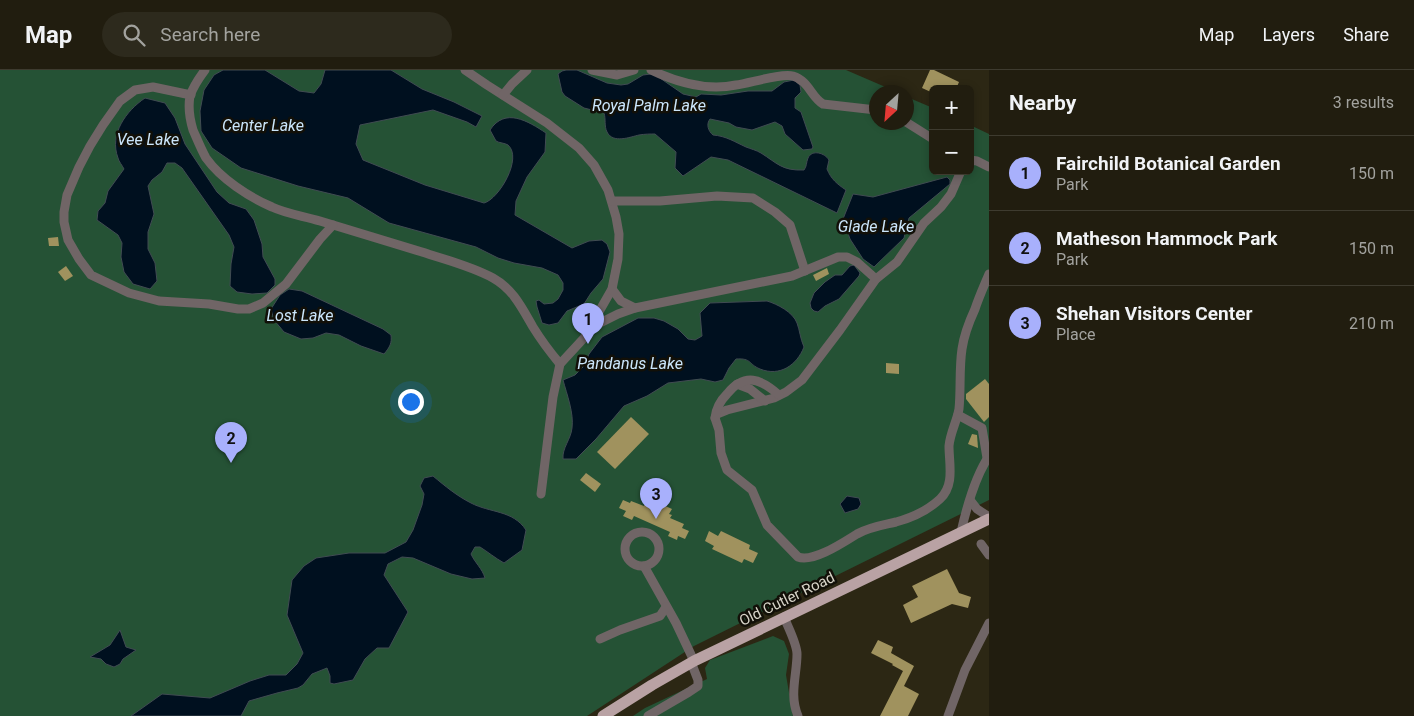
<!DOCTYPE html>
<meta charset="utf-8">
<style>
body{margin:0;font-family:Roboto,sans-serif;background:#2d2a1d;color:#f1f3f6}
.controls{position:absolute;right:15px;top:15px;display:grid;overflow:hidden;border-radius:8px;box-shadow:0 2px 8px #0003}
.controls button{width:45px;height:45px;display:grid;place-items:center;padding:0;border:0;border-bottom:1px solid #3e3b2f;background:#211d0f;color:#f1f3f6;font:25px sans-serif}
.compass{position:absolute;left:869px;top:15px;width:45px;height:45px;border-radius:50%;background:#211d0f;box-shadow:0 2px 8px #0003;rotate:206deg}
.you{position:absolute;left:410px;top:331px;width:18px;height:18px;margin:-12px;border:4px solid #fff;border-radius:50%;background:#1a73e8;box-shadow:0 0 0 8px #1a73e833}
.badge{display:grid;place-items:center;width:32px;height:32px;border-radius:50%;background:#a8b0fc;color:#111;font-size:16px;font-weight:700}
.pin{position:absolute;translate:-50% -41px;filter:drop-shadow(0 1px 2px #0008)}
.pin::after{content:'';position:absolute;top:26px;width:18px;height:15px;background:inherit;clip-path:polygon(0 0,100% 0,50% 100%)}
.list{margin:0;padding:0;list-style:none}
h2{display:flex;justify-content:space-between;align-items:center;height:65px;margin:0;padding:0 20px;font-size:21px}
h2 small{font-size:16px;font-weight:400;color:#a2a29e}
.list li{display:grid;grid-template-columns:32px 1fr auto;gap:15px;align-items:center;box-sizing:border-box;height:75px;padding:0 20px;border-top:1px solid #3e3b2f}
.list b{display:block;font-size:19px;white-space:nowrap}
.list p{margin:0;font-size:16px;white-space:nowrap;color:#a2a29e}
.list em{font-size:16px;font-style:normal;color:#a2a29e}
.icon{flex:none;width:28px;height:28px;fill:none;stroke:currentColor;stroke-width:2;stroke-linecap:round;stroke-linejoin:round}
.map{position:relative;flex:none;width:989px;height:646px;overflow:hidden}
header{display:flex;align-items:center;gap:30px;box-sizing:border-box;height:70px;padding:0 25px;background:#211d0f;border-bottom:1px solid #3e3b2f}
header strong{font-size:24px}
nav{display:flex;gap:28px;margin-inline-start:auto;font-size:18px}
.search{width:350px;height:45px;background:#2d2a1d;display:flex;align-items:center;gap:12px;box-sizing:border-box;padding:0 18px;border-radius:28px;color:#a2a29e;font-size:19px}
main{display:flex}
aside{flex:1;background:#211d0f}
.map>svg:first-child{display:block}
</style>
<header>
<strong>Map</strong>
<div class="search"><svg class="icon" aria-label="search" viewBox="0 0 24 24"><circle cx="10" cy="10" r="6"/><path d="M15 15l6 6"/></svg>Search here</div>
<nav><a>Map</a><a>Layers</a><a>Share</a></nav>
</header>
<main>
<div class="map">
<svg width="989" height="646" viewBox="0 0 989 646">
<rect width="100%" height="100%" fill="#2c2714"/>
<g fill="#255235">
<path d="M0,0H846L897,22H876V52H906L907,27L933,38V101H970V55L989,64V430L694,576L587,646H0Z"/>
<path d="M773,566L784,571L789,584L786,605L793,646H633L645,638L707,609L705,598L710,590Z"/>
</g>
<g fill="#00101f" stroke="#404b52">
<path d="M223,0H265L299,21L314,23L321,14L325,0H391L422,19L454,32L482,46L476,57L467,52L433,40L360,55L356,74L363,90L425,115L484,133C499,129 523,88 508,75C505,73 499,73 496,71L490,60C505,37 528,51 546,63L545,82L527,107L516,131L515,145L572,178L589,171L602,170L607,174L610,182L603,209L591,223L584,234L567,241L558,253L549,255L542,253L537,237L536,231L539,230L544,234L553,233L558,229L563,220V213L558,205L542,198L514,193L498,188L476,177L389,153L348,128L298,116L241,98L212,78L201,61L200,41L204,20L214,5Z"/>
<path d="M566,0H577L607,13L621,15L628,14L643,5L651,4L657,6L683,24L696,27L701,24L721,25L748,21H772L784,12L794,10L800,15L801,22L795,28V38L801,42L813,77L812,79L803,80L785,64L782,56L775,52L752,60L736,57L729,53L710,49C706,54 708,61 713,65C726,66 735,72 746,77C751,79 756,80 761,83C777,93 782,101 804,100C807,96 806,93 808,88C812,79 825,83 829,90L827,99C831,109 837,114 846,120L837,143L728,90L711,87L683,106L675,98L676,82L655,64C650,64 645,64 639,65C630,67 613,74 607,62C604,56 606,49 604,43L584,38L565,26L562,22L558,4L562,1Z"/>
<path d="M145,28L165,33L175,48L185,74L217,122L229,133L246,139L254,150L262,174L263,187L275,209V215L267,223L252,224L237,222L230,216L231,194L234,177L229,165L182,98L175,93H167L162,102L152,110L148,116L154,144L148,162V179L155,193L157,211L150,219L133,214L124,202L121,187L122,173L118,165L97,150L98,141L105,133L108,121L124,99C122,95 119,92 118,88C109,64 126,41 145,28Z"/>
<path d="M947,107L950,110V114L909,148L904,168L874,197L863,189L850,169L843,149L853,124L873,127Z"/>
<path d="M854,195L860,203L859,206L839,229L825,236L818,242L814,241L811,238L810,233L814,223L825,212L835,205H842L850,196Z"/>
<path d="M289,219L302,221L383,259L391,265C392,273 390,277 384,284L361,276L339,265L326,263L313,268L301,269L284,262L274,250L271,239L280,225Z"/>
<path d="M767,231C777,234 793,242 797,253C800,261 800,268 804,277C797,295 780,307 760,299C748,294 752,288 736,289L729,298L723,310L715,312L701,309L668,313L647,326L624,336L596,369L576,389H563C562,378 571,369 572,358C574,343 567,325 563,310L575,305L583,297L589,284L602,267L638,248H654L664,251L678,259L688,269L695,270L702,266L700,243L710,233Z"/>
<path d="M433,406C445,416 457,426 471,433C490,443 513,440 526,460L522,480L504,493C495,488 488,482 480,477H475L471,484C475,493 482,498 485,508L472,509L451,504L413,488L402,487L388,494L384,505L408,542L389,578H377L365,589L353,610L334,614L330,613V606L327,598L312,604L303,615L298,618L277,623L249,631L241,646H131L162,624L210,628L250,611L269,605H286L297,594L303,583L287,545L292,510L304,496L316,488L349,483H385L406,472L413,460L422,435L424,424L420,416L424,408Z"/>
<path d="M847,426L859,428L861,434L858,439L845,443L840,434Z"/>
<path d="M120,560L126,577L136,580L123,589L120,594L114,597L106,594L101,589L90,587L110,575Z"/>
</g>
<g fill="#a0925e">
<path d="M930,0H934L959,12L956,19H933V23L922,18Z"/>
<path d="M58,167L59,176H49L48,168Z"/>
<path d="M66,196L73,206L65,211L58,202Z"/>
<path d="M827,198L829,204L816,211L813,205Z"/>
<path d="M886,293L899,294V304L886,303Z"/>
<path d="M985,309L989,314V347L984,352L966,329V324Z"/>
<path d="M631,347L649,364L615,399L597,382Z"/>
<path d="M972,364L977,365L978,378L968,374Z"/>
<path d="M586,403L601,414L595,422L580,410Z"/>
<path d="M650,429L672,439L669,444L672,445L670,448L684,454L682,458L689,461L685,469L678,466L677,470L668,466L670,462L634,446L632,450L623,446L626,441L619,438L623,430L630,433L631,431L644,436L645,433L648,434Z"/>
<path d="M709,461L718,466L721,461L750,475L749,479L758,483L753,493L744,489L742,493L712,479L714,476L705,471Z"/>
<path d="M947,499L959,523L971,527L968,538L952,534L911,553L903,535L918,527L912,516Z"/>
<path d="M878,570L893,577L891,583L914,596L904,616L919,624L908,646H880L903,601L892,595L893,594L871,583Z"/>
</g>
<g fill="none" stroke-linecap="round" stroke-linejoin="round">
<g stroke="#706566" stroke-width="9">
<path d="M205,0C199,8 193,17 190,26C188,37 190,50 193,60C197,69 201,79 206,88C221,109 249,127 272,137C287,144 304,146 320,151C354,161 388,172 422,182C446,190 471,196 493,208C513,219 522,238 533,257C541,270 550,282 560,294"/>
<path d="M465,0L487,15L547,53L579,78L594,95L608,120L616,147L619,164L618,189L612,219L584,268L560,294L553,327L541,424"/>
<path d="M592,0L617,5L634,0"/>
<path d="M651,0C678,13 707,21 736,15C750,13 782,3 793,6C809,11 811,27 823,34L876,40"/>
<path d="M191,25L153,17L135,20L120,31L103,55L90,76L79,97L67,125L64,142V152L68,170L79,189L91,205L129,223L159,231L209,234L238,239H249L263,233L286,214L320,169L333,155"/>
<path d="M503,25L512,14L527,0"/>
<path d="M906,52L933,69"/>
<path d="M970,90L977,91L989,97"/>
<path d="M961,101L951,124L941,137L924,153L897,192L876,209L840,260L802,310L786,322L774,328L727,340L717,344L715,348L719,360L721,383L727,400L752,420L767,455L798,487C813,493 844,472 857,464C869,457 883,455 896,452C911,448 928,440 940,429C955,415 949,394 949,376C950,363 957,351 959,339C961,319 959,299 962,279C964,265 969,252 975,239C979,227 984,216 989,204"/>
<path d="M612,131H660L717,126L753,128L775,142L790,155L805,201"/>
<path d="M612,219L621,231L635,238"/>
<path d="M590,258L618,244L635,238L792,206L838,187H847L857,192L876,209"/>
<path d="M737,314L750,319L765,331"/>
<path d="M958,345L982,358L987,388"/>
<path d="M715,348C716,338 720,331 727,324C745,302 761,309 779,325"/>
<path d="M970,430L977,439L989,447"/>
<path d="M961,462C966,440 976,405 989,386"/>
<circle cx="642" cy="479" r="17"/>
<path d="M981,474L989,485"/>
<path d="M644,496L676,553L694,591"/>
<path d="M784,547C788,557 797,574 797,584C797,605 789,625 798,646"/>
<path d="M600,569L620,560L660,546L666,537"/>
<path d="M648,646L689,622L698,616V610L691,592"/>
<path d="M948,646L965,600L989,553"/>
</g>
<path stroke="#b9a2a4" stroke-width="11" d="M603,646L652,615L694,591L989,449"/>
</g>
<g text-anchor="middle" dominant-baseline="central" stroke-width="5" stroke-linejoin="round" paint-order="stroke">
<g font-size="15" fill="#d7d4c8" stroke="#121008">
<text transform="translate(787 529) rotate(-26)">Old Cutler Road</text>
</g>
<g font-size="16" font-style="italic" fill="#cbe6fb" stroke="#121008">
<text x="649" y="35">Royal Palm Lake</text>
<text x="263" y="55">Center Lake</text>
<text x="148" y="69">Vee Lake</text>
<text x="876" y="156">Glade Lake</text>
<text x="300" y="245">Lost Lake</text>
<text x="630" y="293">Pandanus Lake</text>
</g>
</g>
</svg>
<div class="controls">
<button>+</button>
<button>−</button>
</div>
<svg class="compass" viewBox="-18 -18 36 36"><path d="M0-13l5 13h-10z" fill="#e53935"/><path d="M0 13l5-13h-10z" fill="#a2a29e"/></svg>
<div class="you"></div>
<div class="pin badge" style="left:588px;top:274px">1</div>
<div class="pin badge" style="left:231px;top:393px">2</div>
<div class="pin badge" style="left:656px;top:449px">3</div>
</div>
<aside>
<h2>Nearby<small>3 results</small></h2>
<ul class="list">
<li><span class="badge">1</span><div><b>Fairchild Botanical Garden</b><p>Park</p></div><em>150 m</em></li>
<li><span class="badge">2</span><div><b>Matheson Hammock Park</b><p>Park</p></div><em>150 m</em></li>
<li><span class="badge">3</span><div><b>Shehan Visitors Center</b><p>Place</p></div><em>210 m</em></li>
</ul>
</aside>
</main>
